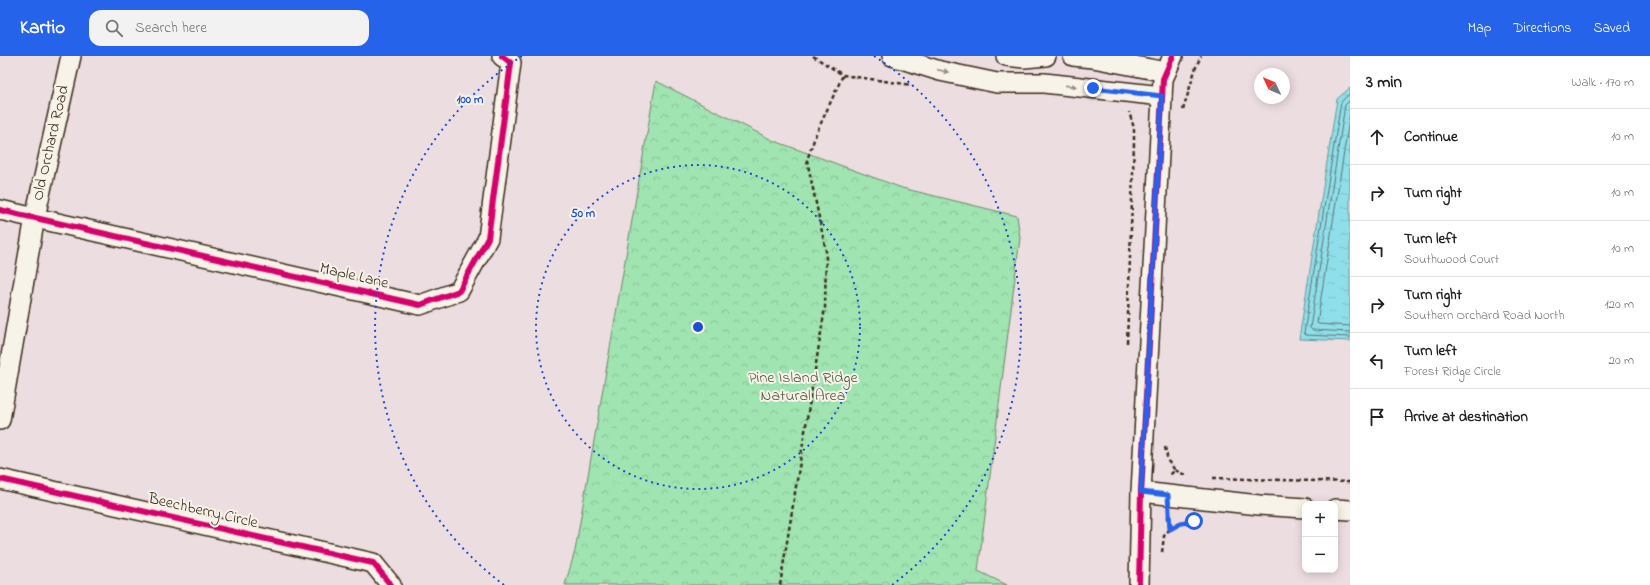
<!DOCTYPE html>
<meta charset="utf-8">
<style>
body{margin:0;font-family:"Indie Flower",sans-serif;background:#f2f2f2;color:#222}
.controls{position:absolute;right:12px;bottom:12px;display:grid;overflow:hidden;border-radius:8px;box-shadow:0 2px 10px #0003}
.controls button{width:36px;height:36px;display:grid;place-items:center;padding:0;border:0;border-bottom:1px solid #e0e0e0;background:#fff;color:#222;font:20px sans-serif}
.compass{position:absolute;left:1254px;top:12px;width:36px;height:36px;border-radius:50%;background:#fff;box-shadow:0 2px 10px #0003;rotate:314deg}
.stop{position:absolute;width:12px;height:12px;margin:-9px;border:3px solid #2563eb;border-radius:50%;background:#fff}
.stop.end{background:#2563eb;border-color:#fff;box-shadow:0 1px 4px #0008}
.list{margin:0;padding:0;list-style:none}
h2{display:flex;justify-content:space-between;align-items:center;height:52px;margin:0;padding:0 16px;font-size:17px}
h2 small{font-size:13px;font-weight:400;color:#767676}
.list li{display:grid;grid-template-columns:26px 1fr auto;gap:12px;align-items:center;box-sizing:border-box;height:56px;padding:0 16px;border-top:1px solid #e0e0e0}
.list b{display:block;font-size:15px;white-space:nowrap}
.list p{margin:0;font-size:13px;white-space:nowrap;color:#767676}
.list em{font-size:13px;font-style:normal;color:#767676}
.icon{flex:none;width:22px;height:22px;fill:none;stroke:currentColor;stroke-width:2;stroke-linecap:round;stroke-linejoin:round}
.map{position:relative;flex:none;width:1350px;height:529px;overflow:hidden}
header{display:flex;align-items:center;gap:24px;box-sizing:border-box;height:56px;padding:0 20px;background:#2563eb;color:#fff}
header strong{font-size:19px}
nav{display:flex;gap:22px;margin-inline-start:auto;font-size:14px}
.search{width:280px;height:36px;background:#f2f2f2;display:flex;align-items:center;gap:10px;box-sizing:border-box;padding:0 14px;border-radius:12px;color:#767676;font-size:15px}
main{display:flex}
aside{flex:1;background:#fff}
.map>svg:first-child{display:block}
</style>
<header>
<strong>Kartio</strong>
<div class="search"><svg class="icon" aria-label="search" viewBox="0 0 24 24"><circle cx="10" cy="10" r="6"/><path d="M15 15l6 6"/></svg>Search here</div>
<nav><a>Map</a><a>Directions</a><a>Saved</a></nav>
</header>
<main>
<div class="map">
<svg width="1350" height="529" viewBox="0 0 1350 529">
<defs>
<pattern id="park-crowns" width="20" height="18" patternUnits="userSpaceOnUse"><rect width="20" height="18" fill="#9fe4b1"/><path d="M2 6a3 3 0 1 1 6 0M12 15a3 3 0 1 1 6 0" fill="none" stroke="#8ac498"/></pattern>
<pattern id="water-ripples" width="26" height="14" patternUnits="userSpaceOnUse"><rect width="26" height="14" fill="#8fdfea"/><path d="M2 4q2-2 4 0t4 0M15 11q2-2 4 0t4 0" fill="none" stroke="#7cc0c8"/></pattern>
</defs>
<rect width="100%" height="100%" fill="#ecdde0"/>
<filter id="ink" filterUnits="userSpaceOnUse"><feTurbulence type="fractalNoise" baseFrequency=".025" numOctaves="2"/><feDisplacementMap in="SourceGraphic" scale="8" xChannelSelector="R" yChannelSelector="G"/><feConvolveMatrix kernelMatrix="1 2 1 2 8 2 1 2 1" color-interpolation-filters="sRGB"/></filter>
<g filter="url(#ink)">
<path fill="url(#park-crowns)" stroke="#6d8768" d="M656,25L772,84L902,132L1017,160L1020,182L978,515L1007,529H565L575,495Z"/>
<path fill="url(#water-ripples)" stroke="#6d9798" d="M1350,32V285L1299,283L1337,43Z"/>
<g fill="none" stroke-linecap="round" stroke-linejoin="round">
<g stroke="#5d7270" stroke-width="1">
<path d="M1350,37L1341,46L1304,277L1306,279L1350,281"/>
<path d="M1350,44L1345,49L1310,272L1312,274L1350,276"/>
<path d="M1350,58L1317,267L1318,268L1350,270"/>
</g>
<defs>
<g id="minor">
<path d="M892,0L940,15L997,27H1044L1162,40"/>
<path d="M1006,0L1024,2L1046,0"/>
<path d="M1073,0L1093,2L1166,16"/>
<path d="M0,154L420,249L459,235L488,182L511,7L502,0"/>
<path d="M0,364L35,161L71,0"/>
<path d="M0,423L373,507L391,529"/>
<path d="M1141,436L1259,449L1305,452"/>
<path d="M1335,453L1350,454"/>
<path d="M1139,529L1141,436L1163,23L1173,0"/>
</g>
</defs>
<use href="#minor" stroke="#3b2a1e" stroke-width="22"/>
<g stroke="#3b2a1e" stroke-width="2.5" stroke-dasharray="4 3" stroke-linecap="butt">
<path d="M813,0L843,19L912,29"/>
<path d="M1183,54L1196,11L1201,0"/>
<path d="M1127,287L1134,87V72L1129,56"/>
<path d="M1165,391L1168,405L1175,414L1170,419"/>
<path d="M1175,414L1185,419"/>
<path d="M1213,422L1350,426"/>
<path d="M1170,473L1181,467L1202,465"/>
<path d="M1162,496L1164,480L1170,473L1168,458"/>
<path d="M780,529L825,252L826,195L807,104L816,78L843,19"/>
</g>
<use href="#minor" stroke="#f7f3e8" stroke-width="19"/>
<defs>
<g id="cycleway">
<path d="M0,154L420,249L459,235L488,182L511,7L502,0"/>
<path d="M0,423L373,507L391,529"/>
<path d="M1139,529L1141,436L1163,23L1173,0"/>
</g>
</defs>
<use href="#cycleway" stroke="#f7f3e8" stroke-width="8"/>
<use href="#cycleway" stroke="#d6006c" stroke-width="6"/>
</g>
<defs><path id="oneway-solid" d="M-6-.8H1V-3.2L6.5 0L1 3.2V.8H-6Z"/></defs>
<g fill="#998e83">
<use href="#oneway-solid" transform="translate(943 15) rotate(13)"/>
<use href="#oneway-solid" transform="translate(1071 30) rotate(6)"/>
</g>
</g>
<g fill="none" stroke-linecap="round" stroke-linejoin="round" filter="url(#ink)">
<path stroke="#2563eb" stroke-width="5" d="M1093,32L1162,40L1141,436L1168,439L1170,473L1181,467L1194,465"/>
</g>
<g fill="none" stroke="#1d4ed8" stroke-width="2" stroke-dasharray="2 4">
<circle cx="698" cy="271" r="162"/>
<path d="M504 529A323 323 0 0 1 522 0M874 0A323 323 0 0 1 892 529"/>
</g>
<g text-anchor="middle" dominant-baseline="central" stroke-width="4" stroke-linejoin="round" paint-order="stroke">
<g font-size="16" fill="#3b2a1e" stroke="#f7f3e8">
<text transform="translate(51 87) rotate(-77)">Old Orchard Road</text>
<text transform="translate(354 220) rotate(13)">Maple Lane</text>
<text transform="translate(203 455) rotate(13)">Beechberry Circle</text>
</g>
<g font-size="16" fill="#545843" stroke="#f7f3e8">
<text x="803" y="322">Pine Island Ridge<tspan x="803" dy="18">Natural Area</tspan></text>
</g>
</g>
<circle cx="698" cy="271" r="6" fill="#1d4ed8" stroke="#f7f3e8" stroke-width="2"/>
<g font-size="12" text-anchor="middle" font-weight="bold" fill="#1d4ed8" stroke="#f7f3e8" stroke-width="4" stroke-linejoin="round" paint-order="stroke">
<text x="470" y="47">100 m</text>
<text x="583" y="161">50 m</text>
</g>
</svg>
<div class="controls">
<button>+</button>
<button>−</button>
</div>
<svg class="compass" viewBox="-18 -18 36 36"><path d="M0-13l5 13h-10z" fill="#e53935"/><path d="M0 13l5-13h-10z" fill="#767676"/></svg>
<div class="stop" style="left:1194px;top:465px"></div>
<div class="stop end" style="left:1093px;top:32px"></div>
</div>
<aside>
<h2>3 min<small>Walk · 170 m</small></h2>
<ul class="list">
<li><svg class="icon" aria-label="ahead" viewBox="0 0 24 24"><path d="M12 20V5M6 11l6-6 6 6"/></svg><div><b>Continue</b></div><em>10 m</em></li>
<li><svg class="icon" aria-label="right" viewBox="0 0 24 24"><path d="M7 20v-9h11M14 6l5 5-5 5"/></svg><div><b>Turn right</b></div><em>10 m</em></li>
<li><svg class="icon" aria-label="left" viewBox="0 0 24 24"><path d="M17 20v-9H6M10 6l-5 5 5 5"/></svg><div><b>Turn left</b><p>Southwood Court</p></div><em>10 m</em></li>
<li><svg class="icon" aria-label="right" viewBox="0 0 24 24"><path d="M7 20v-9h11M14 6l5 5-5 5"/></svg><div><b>Turn right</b><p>Southern Orchard Road North</p></div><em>120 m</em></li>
<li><svg class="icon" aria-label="left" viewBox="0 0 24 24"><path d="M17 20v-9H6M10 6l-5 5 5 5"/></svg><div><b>Turn left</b><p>Forest Ridge Circle</p></div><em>20 m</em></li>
<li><svg class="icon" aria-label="arrive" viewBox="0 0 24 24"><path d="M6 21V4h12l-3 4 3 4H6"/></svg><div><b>Arrive at destination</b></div></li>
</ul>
</aside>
</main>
